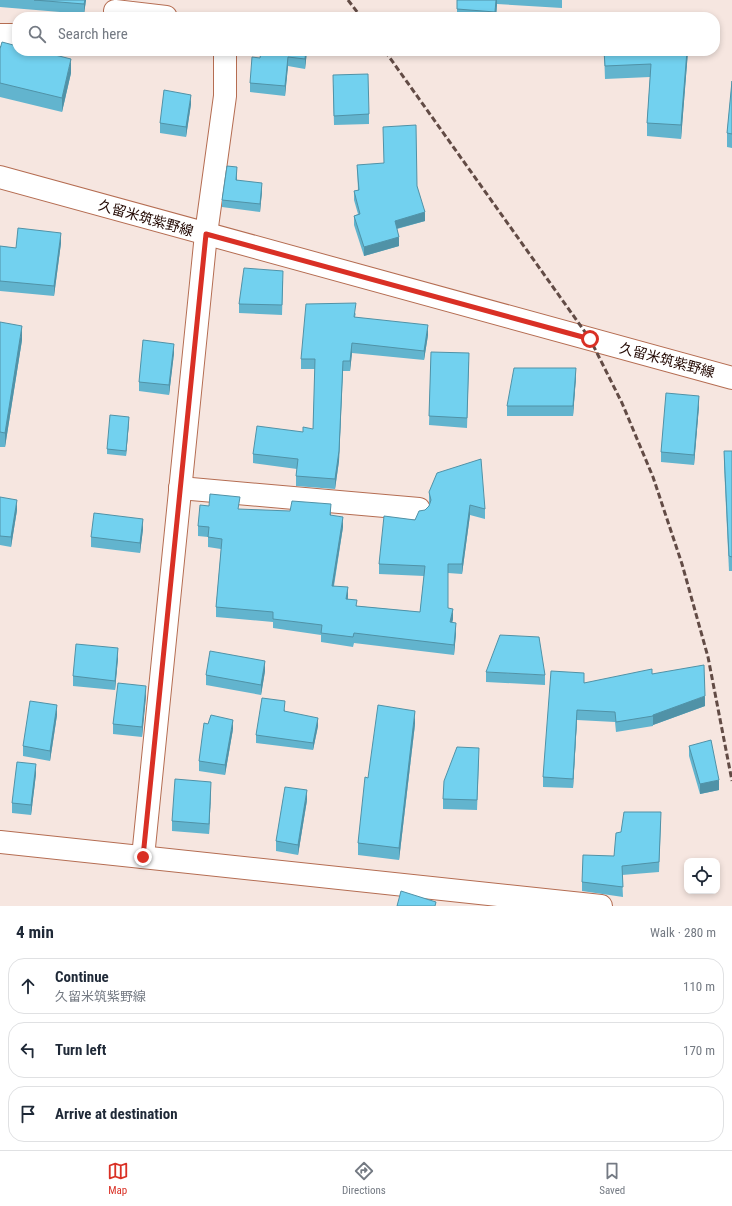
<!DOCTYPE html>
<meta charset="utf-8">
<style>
body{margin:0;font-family:"Roboto Condensed","Noto Sans JP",sans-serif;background:#f2f2f3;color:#1f2937}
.controls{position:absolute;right:12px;bottom:12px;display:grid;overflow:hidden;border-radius:8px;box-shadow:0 2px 6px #0003}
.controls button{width:36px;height:36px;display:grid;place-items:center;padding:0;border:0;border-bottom:1px solid #e0e1e3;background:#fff;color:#1f2937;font:20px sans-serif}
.stop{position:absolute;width:12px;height:12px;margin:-9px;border:3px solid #d93025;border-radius:50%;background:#fff}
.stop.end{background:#d93025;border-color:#fff;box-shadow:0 1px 4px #0008}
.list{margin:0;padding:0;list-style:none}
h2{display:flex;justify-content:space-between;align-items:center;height:52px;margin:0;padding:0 16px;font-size:17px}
h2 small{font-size:13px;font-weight:400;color:#747a83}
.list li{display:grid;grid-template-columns:26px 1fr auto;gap:12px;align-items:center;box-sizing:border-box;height:56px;margin:0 8px 8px;padding:0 8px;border:1px solid #e0e1e3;border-radius:16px}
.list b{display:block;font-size:15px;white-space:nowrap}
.list p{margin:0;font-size:13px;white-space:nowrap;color:#747a83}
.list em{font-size:13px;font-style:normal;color:#747a83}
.icon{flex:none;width:22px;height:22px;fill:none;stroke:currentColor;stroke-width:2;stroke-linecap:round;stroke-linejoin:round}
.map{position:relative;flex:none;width:732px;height:906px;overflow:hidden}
.search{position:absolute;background:#fff;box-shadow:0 2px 6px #0003;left:12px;right:12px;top:12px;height:44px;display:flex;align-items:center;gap:10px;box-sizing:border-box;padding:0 14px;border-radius:16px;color:#747a83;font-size:15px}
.sheet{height:244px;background:#fff}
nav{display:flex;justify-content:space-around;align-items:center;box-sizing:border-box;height:56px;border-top:1px solid #e0e1e3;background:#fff;font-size:11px;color:#747a83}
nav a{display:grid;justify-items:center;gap:2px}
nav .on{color:#d93025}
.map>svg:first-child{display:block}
</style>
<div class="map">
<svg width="732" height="906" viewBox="0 0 732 906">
<rect width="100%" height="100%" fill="#f6e6e0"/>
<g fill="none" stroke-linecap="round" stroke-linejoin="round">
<defs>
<g id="minor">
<path d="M115,11L166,17"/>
<path d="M0,35H17"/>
<path d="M180,488L419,509"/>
<path d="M0,842L601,906"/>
<path d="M143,857L206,234L225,96V51"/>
</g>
<path id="major" d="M0,177L732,378"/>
</defs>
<use href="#minor" stroke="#b56d52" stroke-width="24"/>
<use href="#major" stroke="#b56d52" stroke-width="24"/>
<use href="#minor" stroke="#fff" stroke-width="22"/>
<use href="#major" stroke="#fff" stroke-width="22"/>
<g stroke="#624b45" stroke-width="3" stroke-dasharray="6 3" stroke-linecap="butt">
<path d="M348,0L361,17"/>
<path d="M385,51L590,339L622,403L653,477L682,564L708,657L732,781"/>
</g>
</g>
<g fill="#62b4ce">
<path d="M0,0H86L84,14L0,7Z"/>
<path d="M457,0H562V8L497,4L496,17H457Z"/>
<path d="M0,49L71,73L62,112L0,97Z"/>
<path d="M261,51H307L305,69L288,66L285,96L250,92V83L260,58Z"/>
<path d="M604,51H688L681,139L647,136V123L650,77L605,79Z"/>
<path d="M732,81V148L727,147V133Z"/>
<path d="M333,85L369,114V124L334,125Z"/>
<path d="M191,104L186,137L160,133V123Z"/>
<path d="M357,165L417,186L425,221L397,229L399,246L364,256L354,225V216L358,214L354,200V191L358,190Z"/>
<path d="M237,175V180L262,191L260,212L222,207V200Z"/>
<path d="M61,243L54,296L0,291V246L16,248Z"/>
<path d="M283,281L282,315L239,313V304Z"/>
<path d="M356,313L355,317L428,335L424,360L352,353L350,371H343L339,461L335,489L296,486V476L297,469L253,463V454L303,432L313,429L315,369H301V359Z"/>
<path d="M0,322L22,340L5,447H0Z"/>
<path d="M431,352L469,362L467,428L429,425Z"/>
<path d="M174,353L169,395L139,391V382Z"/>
<path d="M576,377L573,416H507V406Z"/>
<path d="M699,406L694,465L661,462V452Z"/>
<path d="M129,422L126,456L107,454V449Z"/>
<path d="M724,451H732V571H729L724,465Z"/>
<path d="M429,492L485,509V519L470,515L462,574L448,573V608L453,619L452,622L456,633L454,655L354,643L353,647L321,642V635L273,628V622L216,617V607L221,549L208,547V537L198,536V526L331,515L343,527L334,586L348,596V599L357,606L420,612L424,576L379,574V564L415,520L430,505L429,502Z"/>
<path d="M0,497L17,510L11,547L0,545Z"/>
<path d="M143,529L140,553L91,547V537Z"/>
<path d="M118,658L115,690L73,686V676Z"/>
<path d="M265,671L261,695L206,685V675Z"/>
<path d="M486,672L545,675V685L486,682Z"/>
<path d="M652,674L705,706L653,725V726L616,732L615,722L577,720L573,788L543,787V777L584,683Z"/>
<path d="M146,696L142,737L113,734V724Z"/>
<path d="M285,709V711L318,726L313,750L256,743V735Z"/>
<path d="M57,715L50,761L23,756V746Z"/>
<path d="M415,724L399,860L358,855V843L368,778Z"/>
<path d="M233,729L225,775L199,771V761Z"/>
<path d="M689,746L719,790L700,794L689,756Z"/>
<path d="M479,758L477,810L443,809V799Z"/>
<path d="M36,774L31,815L12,813V803Z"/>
<path d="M211,792L209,834L172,831V821Z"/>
<path d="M307,800L298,855L276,851V841Z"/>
<path d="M661,821L659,872L622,875L623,897L582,891V882L614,856L621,832Z"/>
</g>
<g fill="#5092a7">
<path d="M85,0H86L84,14V4Z"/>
<path d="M496,0H497V4L496,17H495Z"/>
<path d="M306,51H307L305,69V59Z"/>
<path d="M687,51H688L681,139V125Z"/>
<path d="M288,57V66L285,96V86Z"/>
<path d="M71,59V73L62,112V98Z"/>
<path d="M191,95V104L186,137V127Z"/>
<path d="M237,167V175L236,188V180Z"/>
<path d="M262,183V191L260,212V204Z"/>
<path d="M425,212V221L395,229V221Z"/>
<path d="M61,233V243L54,296V286Z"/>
<path d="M399,237V246L364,256V247Z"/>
<path d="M428,325V335L424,360V351Z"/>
<path d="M22,326V340L5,447V433Z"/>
<path d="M352,343V353L350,371V361Z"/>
<path d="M174,344V353L169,395V385Z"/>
<path d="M343,361L339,461L335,489V479Z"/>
<path d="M576,368V377L573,416V406Z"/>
<path d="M699,396V406L694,465V455Z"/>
<path d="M129,417V422L126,456V451Z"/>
<path d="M17,500V510L11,547V537Z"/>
<path d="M331,504V514L330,525V515Z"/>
<path d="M470,505V515L462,574V564Z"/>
<path d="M343,517V527L332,595V586Z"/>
<path d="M143,519V529L140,553V543Z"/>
<path d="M348,587V596L346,609V599Z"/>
<path d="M453,609V619L450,632V622Z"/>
<path d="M456,623V633L454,655V645Z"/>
<path d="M118,648V658L115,690V681Z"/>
<path d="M265,661V671L261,695V685Z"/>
<path d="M146,686V696L142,737V727Z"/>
<path d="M705,696V706L653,725V715Z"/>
<path d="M57,705V715L50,761V751Z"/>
<path d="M577,710V720L573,788V779Z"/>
<path d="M415,711V724L399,860V848Z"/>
<path d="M318,718V726L313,750V743Z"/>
<path d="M233,720V729L225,775V765Z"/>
<path d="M36,764V774L31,815V805Z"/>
<path d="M719,780V790L700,794V784Z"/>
<path d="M211,782V792L209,834V824Z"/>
<path d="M307,790V800L298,855V845Z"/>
</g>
<g fill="#72d1ef" stroke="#5092a7">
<path d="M34,0H85L84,4Z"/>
<path d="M457,0H496L495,12L457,9Z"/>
<path d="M2,42L17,46V51H39L71,59L62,98L0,83V49Z"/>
<path d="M261,51H306L305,59L288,57L285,86L250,83L252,57L260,58Z"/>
<path d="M604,51H687L681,125L647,123L651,64L605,66Z"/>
<path d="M368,74L369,114L334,116L333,75Z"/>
<path d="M732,81V134L727,133Z"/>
<path d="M164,90L191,95L186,127L160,123Z"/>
<path d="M416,125L417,186L425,212L395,221L399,237L364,247L354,216L360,214L354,191L359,190L357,165L384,163L383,127Z"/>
<path d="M227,166L237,167L236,180L262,183L260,204L222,200Z"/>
<path d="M18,228L61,233L54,286L0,281V246L16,248Z"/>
<path d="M244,268L283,271L282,305L239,304Z"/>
<path d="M356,303L354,317L428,325L424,351L352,343L350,361H343L339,451L335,479L296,476L298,459L253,454L257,426L303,432V427L313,429L315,359H301L306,304Z"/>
<path d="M0,322L22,326L5,433L0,432Z"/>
<path d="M143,340L174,344L169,385L139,382Z"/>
<path d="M431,352L469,353L467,418L429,416Z"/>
<path d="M514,368H576L573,406H507Z"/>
<path d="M666,393L699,396L694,455L661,452Z"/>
<path d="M110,415L129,417L126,451L107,449Z"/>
<path d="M724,451H732V557L729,556Z"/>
<path d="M481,459L485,509L470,505L462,564H448V608L453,609L450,622L456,623L454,645L354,633L353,637L321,633L322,625L273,619V612L216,607L222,539L208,537L209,527L198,526L200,505L209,506L210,494L240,497L238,509L290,511L292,501L331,504L330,515L343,517L332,586L348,587L346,599L357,600L356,606L420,612L425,566L379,564L384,516L415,520L419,511L425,510L429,506L431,500L429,492L437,473Z"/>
<path d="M0,497L17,500L11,537L0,536Z"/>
<path d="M94,513L143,519L140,543L91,537Z"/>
<path d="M500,635L539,637L545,675L486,672Z"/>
<path d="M76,644L118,648L115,681L73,676Z"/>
<path d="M210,651L265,661L261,685L206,675Z"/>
<path d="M704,665L705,696L653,715V716L616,722L615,712L577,710L573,779L543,777L551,671L584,673V683L652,669V674Z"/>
<path d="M118,683L146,686L142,727L113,724Z"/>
<path d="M262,698L285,701L284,711L318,718L313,743L256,735Z"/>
<path d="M30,701L57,705L50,751L23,746Z"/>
<path d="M378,705L415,711L399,848L358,843L365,777L368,778Z"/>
<path d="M211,715L233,720L225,765L199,761L204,723L208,724Z"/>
<path d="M711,740L719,780L700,784L689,746Z"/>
<path d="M457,747L479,748L477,800L443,799L444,781Z"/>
<path d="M17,762L36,764L31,805L12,803Z"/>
<path d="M175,779L211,782L209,824L172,821Z"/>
<path d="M285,787L307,790L298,845L276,841Z"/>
<path d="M624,812H661L659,862L622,866L623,887L582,882L583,855L614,856L616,833L621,832Z"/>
<path d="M401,891L436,902L435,906H397Z"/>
</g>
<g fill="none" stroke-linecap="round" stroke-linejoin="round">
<path stroke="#d93025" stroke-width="5" d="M143,857L206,234L590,339"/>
</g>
<g text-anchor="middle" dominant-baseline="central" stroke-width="3.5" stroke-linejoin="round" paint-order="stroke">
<g font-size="14" fill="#210701" stroke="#fff">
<text transform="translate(146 218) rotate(16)">久留米筑紫野線</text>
<text transform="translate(667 360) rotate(15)">久留米筑紫野線</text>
</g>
</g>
</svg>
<div class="controls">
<button><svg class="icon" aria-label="locate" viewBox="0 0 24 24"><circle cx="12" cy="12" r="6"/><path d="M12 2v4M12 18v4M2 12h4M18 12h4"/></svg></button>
</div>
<div class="stop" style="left:590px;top:339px"></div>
<div class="stop end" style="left:143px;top:857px"></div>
<div class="search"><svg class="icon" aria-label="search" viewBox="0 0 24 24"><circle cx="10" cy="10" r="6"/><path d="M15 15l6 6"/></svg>Search here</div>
</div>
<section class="sheet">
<h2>4 min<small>Walk · 280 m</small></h2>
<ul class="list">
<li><svg class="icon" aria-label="ahead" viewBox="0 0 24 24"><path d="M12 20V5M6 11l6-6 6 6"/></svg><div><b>Continue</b><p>久留米筑紫野線</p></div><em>110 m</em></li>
<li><svg class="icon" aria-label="left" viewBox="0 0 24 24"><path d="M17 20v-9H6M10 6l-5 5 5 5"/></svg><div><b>Turn left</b></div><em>170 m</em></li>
<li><svg class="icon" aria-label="arrive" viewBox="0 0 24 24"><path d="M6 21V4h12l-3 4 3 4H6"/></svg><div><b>Arrive at destination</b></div></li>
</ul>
</section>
<nav>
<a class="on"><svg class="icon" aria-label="map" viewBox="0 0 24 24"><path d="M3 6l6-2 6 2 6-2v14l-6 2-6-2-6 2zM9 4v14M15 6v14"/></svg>Map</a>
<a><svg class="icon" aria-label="directions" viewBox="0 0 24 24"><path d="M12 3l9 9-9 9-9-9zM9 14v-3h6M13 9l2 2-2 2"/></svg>Directions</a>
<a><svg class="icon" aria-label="saved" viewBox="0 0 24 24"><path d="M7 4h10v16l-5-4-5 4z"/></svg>Saved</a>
</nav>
